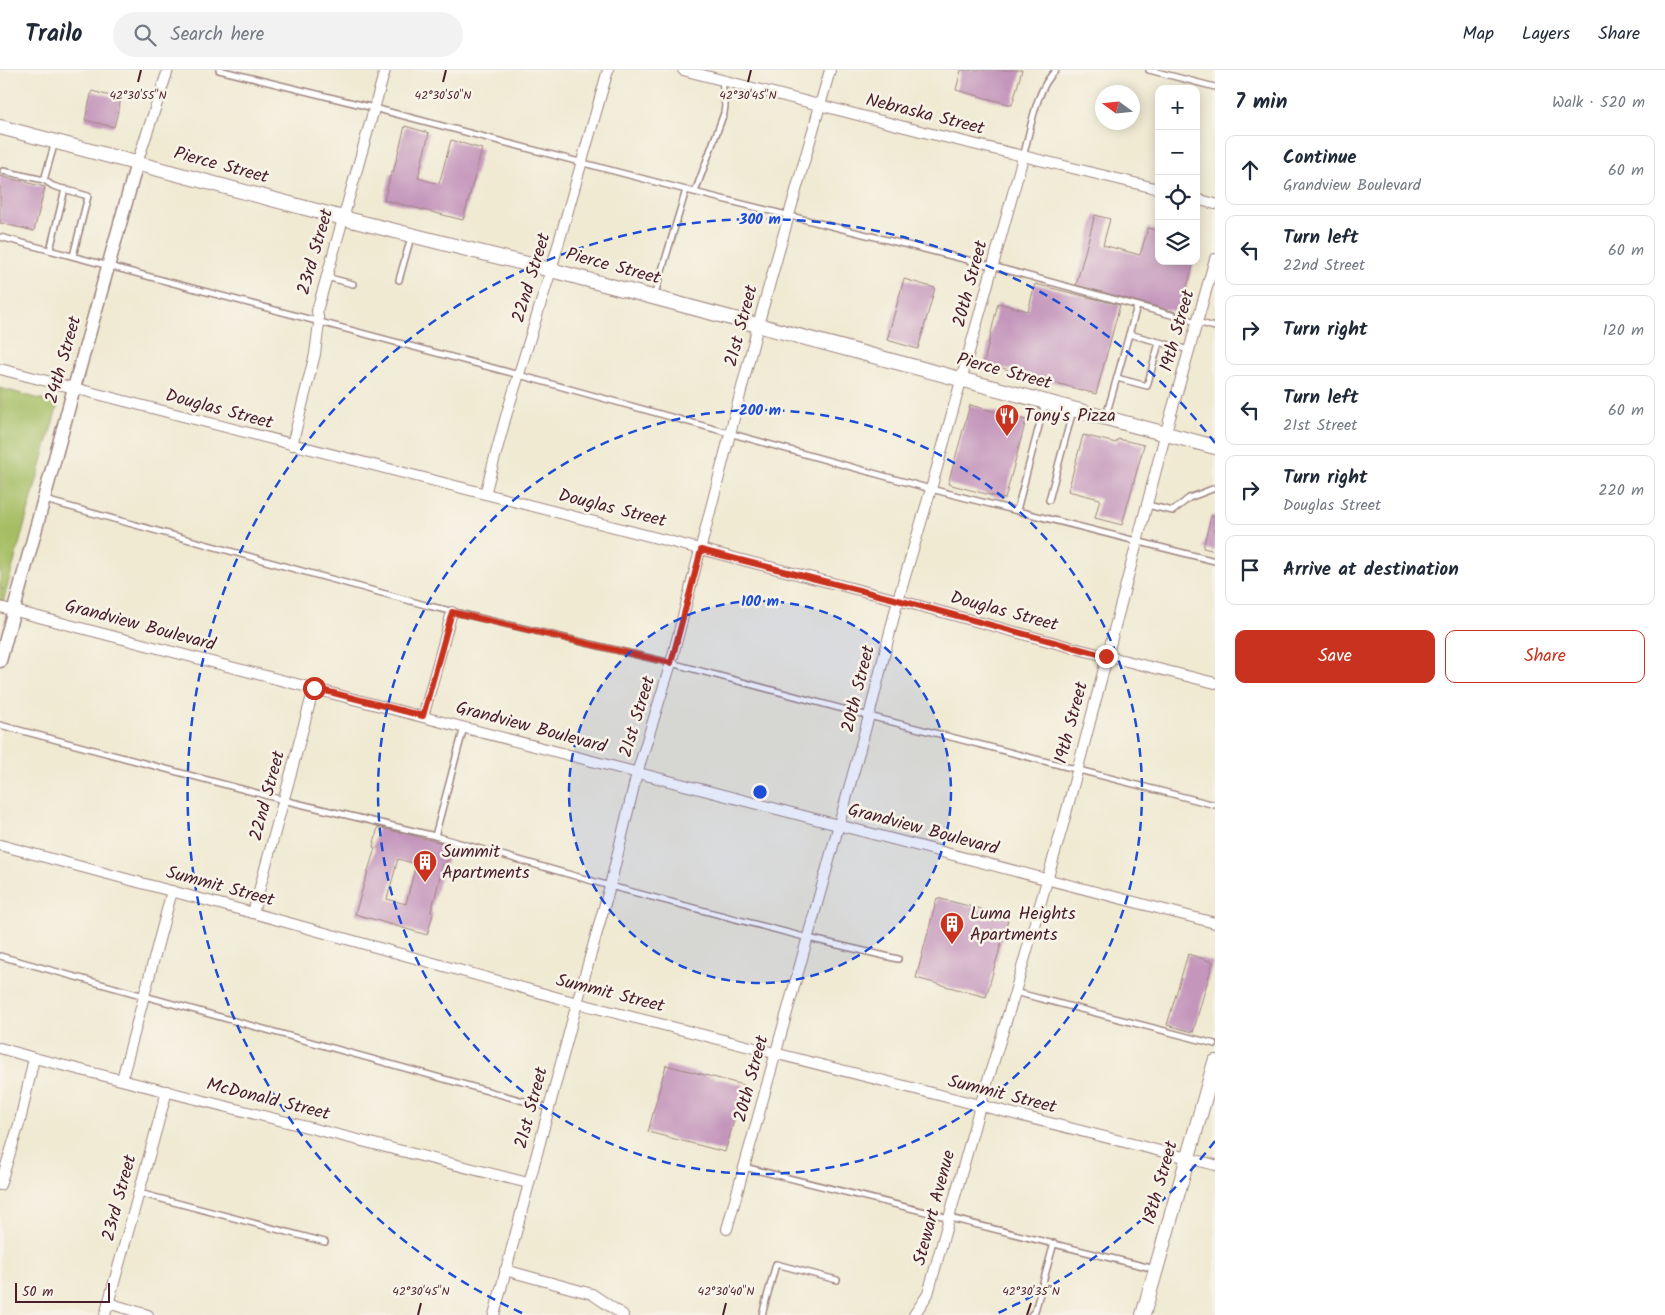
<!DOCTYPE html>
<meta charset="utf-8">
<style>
body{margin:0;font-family:Kalam,sans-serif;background:#f2f2f3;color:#1f2937}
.controls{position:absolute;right:15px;top:15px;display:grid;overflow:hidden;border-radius:10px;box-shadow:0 2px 12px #0003}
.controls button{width:45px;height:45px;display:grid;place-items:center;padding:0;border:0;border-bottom:1px solid #e0e1e3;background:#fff;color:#1f2937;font:25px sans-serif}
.compass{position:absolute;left:1095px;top:15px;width:45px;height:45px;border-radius:50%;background:#fff;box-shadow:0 2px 12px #0003;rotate:285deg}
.scale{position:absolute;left:15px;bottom:12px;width:95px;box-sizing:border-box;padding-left:5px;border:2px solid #4a1f2b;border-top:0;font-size:14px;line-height:18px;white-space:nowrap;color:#4a1f2b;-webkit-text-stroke:4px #f7f3e8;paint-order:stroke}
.stop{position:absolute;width:15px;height:15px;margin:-11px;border:4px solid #c8321e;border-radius:50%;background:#fff}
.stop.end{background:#c8321e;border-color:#fff;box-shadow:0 1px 5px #0008}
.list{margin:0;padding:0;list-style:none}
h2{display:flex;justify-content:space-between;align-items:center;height:65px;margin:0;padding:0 20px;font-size:21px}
h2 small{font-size:16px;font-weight:400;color:#747a83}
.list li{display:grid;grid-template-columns:32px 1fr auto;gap:15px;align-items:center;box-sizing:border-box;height:70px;margin:0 10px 10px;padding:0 10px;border:1px solid #e0e1e3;border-radius:10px}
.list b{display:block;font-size:19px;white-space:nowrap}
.list p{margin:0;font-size:16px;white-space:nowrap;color:#747a83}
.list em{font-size:16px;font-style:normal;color:#747a83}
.actions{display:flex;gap:10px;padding:15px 20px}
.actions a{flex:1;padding:11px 0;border:1px solid #c8321e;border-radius:10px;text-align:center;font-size:18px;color:#c8321e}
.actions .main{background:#c8321e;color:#fff}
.icon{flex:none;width:28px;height:28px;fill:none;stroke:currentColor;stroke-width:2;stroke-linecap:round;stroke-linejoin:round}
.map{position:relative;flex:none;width:1215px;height:1245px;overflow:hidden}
header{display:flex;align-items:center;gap:30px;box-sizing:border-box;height:70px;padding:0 25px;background:#fff;border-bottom:1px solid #e0e1e3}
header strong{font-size:24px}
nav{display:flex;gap:28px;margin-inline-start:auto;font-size:18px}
.search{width:350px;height:45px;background:#f2f2f3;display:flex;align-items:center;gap:12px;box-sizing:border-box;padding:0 18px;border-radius:28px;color:#747a83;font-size:19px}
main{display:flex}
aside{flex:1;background:#fff}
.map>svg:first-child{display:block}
</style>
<header>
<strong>Trailo</strong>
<div class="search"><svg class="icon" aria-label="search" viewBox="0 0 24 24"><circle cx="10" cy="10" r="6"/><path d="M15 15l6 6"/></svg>Search here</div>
<nav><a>Map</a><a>Layers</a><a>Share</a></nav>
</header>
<main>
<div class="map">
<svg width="1215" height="1245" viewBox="0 0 1215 1245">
<rect width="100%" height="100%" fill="#f7f3e8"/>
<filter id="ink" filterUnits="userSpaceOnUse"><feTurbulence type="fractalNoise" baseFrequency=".02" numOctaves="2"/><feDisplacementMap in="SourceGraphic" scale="10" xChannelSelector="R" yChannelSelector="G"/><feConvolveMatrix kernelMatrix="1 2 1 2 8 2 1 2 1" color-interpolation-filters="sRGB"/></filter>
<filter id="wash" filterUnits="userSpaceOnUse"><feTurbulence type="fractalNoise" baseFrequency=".0096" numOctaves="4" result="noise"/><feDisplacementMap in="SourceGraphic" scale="20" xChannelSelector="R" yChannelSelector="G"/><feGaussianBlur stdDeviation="1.12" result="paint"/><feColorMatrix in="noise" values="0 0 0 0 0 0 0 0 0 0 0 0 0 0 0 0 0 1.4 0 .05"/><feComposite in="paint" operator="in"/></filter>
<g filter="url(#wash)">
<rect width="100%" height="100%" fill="#f0ead3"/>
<path fill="#a6be63" stroke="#786e47" d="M0,318L58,334L0,543Z"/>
<g id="blocks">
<g fill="#c496bc" fill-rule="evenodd">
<path d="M961,0H1022L1012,35L956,20Z"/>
<path d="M92,21L121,29L114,57L85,50Z"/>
<path d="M405,56L429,63L418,108L439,114L451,70L482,79L463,150L384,130L391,103H393Z"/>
<path d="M0,106L45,117L34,161L0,153Z"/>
<path d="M1095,145L1110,149L1103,175L1140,185L1148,158L1159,161V191H1194L1180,243L1076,215Z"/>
<path d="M904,209L935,218L918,279L887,270Z"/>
<path d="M1035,214L1120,235L1096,324L984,293L998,233L1028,241Z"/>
<path d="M970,335L1026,350L1005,429L948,414Z"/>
<path d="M1083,365L1116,373L1118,369L1144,375L1122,455L1095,448L1100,429L1068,421Z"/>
<path d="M1211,446H1215V481L1203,478Z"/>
<path d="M378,757L451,775L446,795H443L431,842L433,844L427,865L355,844L375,778L373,777ZM398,789L416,794L406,834L387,829Z"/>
<path d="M937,828L1009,846L986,927L916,908Z"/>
<path d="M1188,884L1213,892L1193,962L1167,955Z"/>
<path d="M666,995L744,1015L725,1082L648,1062Z"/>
</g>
</g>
</g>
<g filter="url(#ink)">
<use href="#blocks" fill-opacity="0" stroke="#9d847f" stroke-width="1"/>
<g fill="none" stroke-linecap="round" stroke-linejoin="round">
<defs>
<g id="service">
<path d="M219,0L374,38L686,120L992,196L1215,257"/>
<path d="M1149,0L1215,17"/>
<path d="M55,72L44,110L53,116L88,126L73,186"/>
<path d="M1023,87C1031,59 1035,20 1056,0"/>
<path d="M3,101L44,110"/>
<path d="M695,122L724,43L725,36L722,10"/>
<path d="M0,167L519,305L931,419L1215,491"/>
<path d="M50,180L65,119"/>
<path d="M326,207L353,214"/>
<path d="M399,210L411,167"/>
<path d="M654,227L686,120"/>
<path d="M1129,264L1189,280"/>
<path d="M1117,308L1147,316L1159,273"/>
<path d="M1106,346L1137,236"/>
<path d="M45,430L429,536L671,593L869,646L1215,735"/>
<path d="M1049,430L1073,340"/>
<path d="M1147,435L1173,441L1189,428L1215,418"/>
<path d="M1017,440L1045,333"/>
<path d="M0,655L283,730L435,766L610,816L808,868L898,889"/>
<path d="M435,766L464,657"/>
<path d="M0,886L549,1038"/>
<path d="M1015,922L1215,974"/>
<path d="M744,1097L1155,1199"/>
<path d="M139,1123L325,1172"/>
<path d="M762,1245L776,1194L837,1210"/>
<path d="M1031,1245L1035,1241L1054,1173"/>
</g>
<g id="minor">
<path d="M683,0L928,63L1159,119"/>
<path d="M137,93L168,0"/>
<path d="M1196,129L1215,134"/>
<path d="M0,299L898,530L1074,578L1215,613"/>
<path d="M292,375L315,284L319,253L317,241L385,0"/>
<path d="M485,424L506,346L551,200L608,0"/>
<path d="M0,537L1215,853"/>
<path d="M423,647L452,542"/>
<path d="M0,775L253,843L577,933L1215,1095"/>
<path d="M253,843L314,618"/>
<path d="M0,978L34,988L528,1113"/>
<path d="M122,1009L172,821"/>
<path d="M0,1115L20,1051L34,988"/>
<path d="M727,1159L869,646L898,530L931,419L1023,87"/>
<path d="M505,1200L592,1224L623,1245"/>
<path d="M108,1233L148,1245"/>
<path d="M105,1245L167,1021"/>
<path d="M494,1245L577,933L610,816L637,703L671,593L758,255L830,0"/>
<path d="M914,1245L928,1224L980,1036L1015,922L1064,751L1167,358L1215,189"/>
</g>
<path id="tertiary" d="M0,591L74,318L137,93"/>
<g id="secondary">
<path d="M0,57L343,148L551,200L1215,377"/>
<path d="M1143,1245L1215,992"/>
</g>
</defs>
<use href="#service" stroke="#9d847f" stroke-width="8"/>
<use href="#minor" stroke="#9d847f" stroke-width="12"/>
<use href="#tertiary" stroke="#9d847f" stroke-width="15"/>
<use href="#secondary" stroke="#9d847f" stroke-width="16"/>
<path stroke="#9d847f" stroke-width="2.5" stroke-dasharray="1 4" stroke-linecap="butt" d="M0,517H3L5,522"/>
<use href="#service" stroke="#fff" stroke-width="5"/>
<use href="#minor" stroke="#fff" stroke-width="10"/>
<use href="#tertiary" stroke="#fff" stroke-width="12"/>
<use href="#secondary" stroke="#fff" stroke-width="14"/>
</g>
</g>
<g fill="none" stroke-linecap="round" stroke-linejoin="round" filter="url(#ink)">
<path stroke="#c8321e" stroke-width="6" d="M314,618L423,646L452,542L671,593L701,480L898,530L1106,586"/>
</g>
<path fill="none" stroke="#4a1f2b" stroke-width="2" d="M138,12L141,0M443,12L446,0M748,12L751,0M418,1245L421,1233M723,1245L726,1233M1027,1245L1031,1233"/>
<circle cx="760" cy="722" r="191" fill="#1d4ed8" fill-opacity=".12"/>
<g fill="none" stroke="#1d4ed8" stroke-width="2.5" stroke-dasharray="9 6">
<circle cx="760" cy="722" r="191"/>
<circle cx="760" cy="722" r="382"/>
<path d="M1215 1071A573 573 0 0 1 998 1243M522 1243A573 573 0 1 1 1215 373"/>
</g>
<defs>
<symbol id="restaurant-pin" viewBox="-11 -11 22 30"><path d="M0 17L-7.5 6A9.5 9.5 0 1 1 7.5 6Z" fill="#c8321e" stroke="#f7f3e8"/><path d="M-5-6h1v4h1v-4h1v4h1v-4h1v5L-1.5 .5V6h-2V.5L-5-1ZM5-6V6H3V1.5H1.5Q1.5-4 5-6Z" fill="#fff"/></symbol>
<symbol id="building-pin" viewBox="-11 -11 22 30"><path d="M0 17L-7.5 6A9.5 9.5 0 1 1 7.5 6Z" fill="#c8321e" stroke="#f7f3e8"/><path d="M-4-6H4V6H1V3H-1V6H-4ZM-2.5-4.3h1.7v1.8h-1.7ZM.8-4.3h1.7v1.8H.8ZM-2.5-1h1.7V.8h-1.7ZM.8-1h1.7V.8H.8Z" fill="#fff"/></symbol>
</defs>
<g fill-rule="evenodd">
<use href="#restaurant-pin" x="993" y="332" width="28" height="38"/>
<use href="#building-pin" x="411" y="778" width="28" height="38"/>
<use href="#building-pin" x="938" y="840" width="28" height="38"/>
</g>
<g text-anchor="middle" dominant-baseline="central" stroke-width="5" stroke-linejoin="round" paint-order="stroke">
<g font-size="18" fill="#4a1f2b" stroke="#f7f3e8">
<text transform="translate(925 45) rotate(14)">Nebraska Street</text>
<text transform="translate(221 96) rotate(15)">Pierce Street</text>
<text transform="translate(316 182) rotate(-74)">23rd Street</text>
<text transform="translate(613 197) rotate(15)">Pierce Street</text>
<text transform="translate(532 208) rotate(-73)">22nd Street</text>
<text transform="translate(971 214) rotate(-75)">20th Street</text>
<text transform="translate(742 256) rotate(-75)">21st Street</text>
<text transform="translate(1178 261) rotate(-74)">19th Street</text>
<text transform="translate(64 290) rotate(-74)">24th Street</text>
<text transform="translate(1004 302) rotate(15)">Pierce Street</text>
<text transform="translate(219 340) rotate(15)">Douglas Street</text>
<text transform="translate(612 439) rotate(14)">Douglas Street</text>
<text transform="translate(1004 542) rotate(15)">Douglas Street</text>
<text transform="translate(140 556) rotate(15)">Grandview Boulevard</text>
<text transform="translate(859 619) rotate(-76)">20th Street</text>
<text transform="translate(638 647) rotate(-73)">21st Street</text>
<text transform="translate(1072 653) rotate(-75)">19th Street</text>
<text transform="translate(531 658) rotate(15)">Grandview Boulevard</text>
<text transform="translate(268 726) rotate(-75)">22nd Street</text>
<text transform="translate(923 760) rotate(15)">Grandview Boulevard</text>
<text transform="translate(220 817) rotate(15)">Summit Street</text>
<text transform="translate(610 924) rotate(14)">Summit Street</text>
<text transform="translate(752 1009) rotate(-75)">20th Street</text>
<text transform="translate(1002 1025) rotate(14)">Summit Street</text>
<text transform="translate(268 1030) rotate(14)">McDonald Street</text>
<text transform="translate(532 1038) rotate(-75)">21st Street</text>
<text transform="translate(1161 1113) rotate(-74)">18th Street</text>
<text transform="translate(120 1128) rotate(-75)">23rd Street</text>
<text transform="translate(935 1138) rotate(-75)">Stewart Avenue</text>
</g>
<g font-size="18" fill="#4a1f2b" stroke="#f7f3e8" text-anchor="start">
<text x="1024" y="346">Tony's Pizza</text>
<text x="442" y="782">Summit<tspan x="442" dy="21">Apartments</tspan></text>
<text x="970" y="844">Luma Heights<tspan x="970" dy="21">Apartments</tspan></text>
</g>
</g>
<g font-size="12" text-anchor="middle" fill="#4a1f2b" stroke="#f7f3e8" stroke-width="5" stroke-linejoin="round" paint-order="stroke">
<text x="138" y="29">42°30'55"N</text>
<text x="443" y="29">42°30'50"N</text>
<text x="748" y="29">42°30'45"N</text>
<text x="421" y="1225">42°30'45"N</text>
<text x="726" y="1225">42°30'40"N</text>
<text x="1031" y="1225">42°30'35"N</text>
</g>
<circle cx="760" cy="722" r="8" fill="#1d4ed8" stroke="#f7f3e8" stroke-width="2.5"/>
<g font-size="15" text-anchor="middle" font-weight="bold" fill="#1d4ed8" stroke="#f7f3e8" stroke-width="5" stroke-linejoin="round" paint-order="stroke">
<text x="760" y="154">300 m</text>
<text x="760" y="345">200 m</text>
<text x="760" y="536">100 m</text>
</g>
</svg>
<div class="controls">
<button>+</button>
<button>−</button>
<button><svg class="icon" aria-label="locate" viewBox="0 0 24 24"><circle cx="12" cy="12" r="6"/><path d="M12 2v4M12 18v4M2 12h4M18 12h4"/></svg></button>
<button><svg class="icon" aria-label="layers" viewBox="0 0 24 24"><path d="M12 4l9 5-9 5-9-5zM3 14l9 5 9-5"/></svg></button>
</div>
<svg class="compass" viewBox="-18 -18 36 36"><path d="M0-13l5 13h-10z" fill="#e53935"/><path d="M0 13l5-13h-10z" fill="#747a83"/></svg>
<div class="scale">50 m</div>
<div class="stop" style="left:314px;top:618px"></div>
<div class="stop end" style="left:1106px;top:586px"></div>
</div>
<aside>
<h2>7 min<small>Walk · 520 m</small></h2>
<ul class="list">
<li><svg class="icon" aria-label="ahead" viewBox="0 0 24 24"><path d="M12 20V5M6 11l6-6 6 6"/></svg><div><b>Continue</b><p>Grandview Boulevard</p></div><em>60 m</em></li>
<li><svg class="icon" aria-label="left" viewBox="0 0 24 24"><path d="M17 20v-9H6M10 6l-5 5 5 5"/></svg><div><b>Turn left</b><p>22nd Street</p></div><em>60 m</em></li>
<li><svg class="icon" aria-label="right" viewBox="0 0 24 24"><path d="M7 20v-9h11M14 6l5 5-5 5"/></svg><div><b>Turn right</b></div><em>120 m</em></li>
<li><svg class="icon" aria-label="left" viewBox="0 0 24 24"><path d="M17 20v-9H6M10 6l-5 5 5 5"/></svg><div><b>Turn left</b><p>21st Street</p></div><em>60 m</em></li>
<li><svg class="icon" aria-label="right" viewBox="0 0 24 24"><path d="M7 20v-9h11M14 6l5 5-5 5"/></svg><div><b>Turn right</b><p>Douglas Street</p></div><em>220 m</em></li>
<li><svg class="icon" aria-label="arrive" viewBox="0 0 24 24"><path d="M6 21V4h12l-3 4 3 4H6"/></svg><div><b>Arrive at destination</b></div></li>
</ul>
<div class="actions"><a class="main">Save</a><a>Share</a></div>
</aside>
</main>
